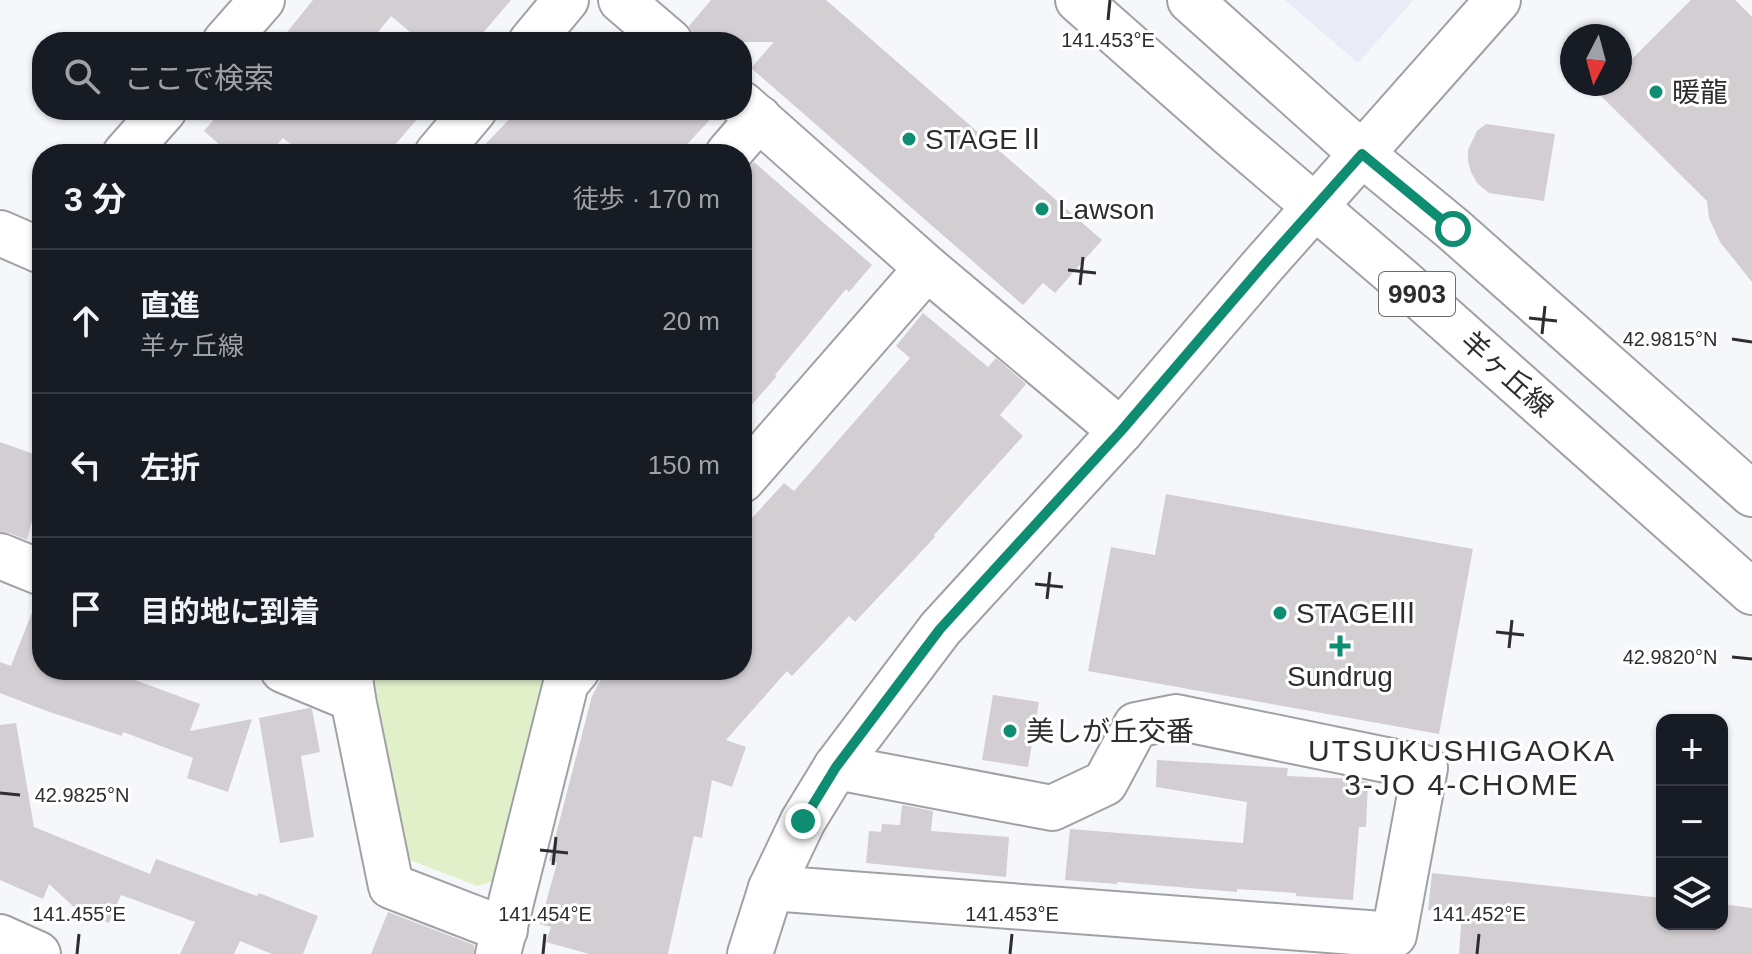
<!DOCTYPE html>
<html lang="ja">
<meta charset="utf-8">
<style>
body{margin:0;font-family:Helvetica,"Noto Sans JP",sans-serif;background:#20242c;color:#f1f3f6}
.controls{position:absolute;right:24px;bottom:24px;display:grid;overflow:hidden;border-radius:16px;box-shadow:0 2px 6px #0004}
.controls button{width:72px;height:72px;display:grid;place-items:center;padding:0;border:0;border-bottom:2px solid #363941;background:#171b24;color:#f1f3f6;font:40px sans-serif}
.compass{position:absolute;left:1560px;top:24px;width:72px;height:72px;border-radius:50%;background:#171b24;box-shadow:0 2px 6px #0004;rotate:186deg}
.stop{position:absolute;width:24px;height:24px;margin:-18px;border:6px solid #0f8d72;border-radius:50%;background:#fff}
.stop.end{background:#0f8d72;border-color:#fff;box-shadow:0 2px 8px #0008}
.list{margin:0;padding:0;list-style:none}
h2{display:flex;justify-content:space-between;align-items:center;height:104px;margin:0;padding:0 32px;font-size:34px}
h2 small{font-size:26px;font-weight:400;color:#9ea1a6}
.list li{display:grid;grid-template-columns:52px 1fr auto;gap:24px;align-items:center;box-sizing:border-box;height:144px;padding:0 32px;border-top:2px solid #363941}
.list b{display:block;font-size:30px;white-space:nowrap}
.list p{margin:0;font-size:26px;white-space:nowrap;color:#9ea1a6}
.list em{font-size:26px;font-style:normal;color:#9ea1a6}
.icon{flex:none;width:44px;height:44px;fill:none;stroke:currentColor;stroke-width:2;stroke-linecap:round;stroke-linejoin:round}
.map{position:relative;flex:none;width:1752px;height:954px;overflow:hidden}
.search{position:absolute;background:#171b24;box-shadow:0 2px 6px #0004;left:32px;top:32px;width:720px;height:88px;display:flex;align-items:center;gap:20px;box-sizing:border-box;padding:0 28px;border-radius:32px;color:#9ea1a6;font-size:30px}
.panel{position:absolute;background:#171b24;box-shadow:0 2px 6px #0004;left:32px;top:144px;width:720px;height:536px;border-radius:32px}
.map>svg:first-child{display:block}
</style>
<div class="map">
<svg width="1752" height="954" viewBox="0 0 1752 954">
<rect width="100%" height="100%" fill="#f6f7fb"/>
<path fill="#e9ebf6" d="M1285,0H1413L1358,63Z"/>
<path fill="#e1f0c9" d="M373,670H555L542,684L496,880L477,886L410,860L399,848Z"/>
<g fill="#d2ced1">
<path d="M313,0H511L475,42H422L391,16L370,42H279Z"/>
<path d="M711,0H826L1102,240L1055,293L1043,283L1023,305L751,68L774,42H694L693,33L689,26Z"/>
<path d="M1691,0H1735L1752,17V282L1720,242L1709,218L1707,201L1598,93L1607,84H1620V71Z"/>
<path d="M222,110H425L387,154H303L283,138L269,154H230L204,131Z"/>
<path d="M518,110H718V111L678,154H476Z"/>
<path d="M1486,124L1555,134L1544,201L1489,193L1477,183L1471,172L1468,161V150L1477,131Z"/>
<path d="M754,162L872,265L849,292L846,289L775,375L777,376L742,416V174Z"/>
<path d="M923,313L988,367L996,358L1026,384L1000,415L1023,436L934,535L935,537L855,622L849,616L792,676L787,671L726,740L746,747L732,787L712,780L702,838L694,836L668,954H589L546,942L551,927L540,924L557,863L549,861L592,696L606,670H742V529L784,483L794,491L910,358L896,346Z"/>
<path d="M0,442L42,457V507L36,505L27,540L9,533L0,532Z"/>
<path d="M1166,494L1473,549L1439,734L1088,671L1111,547L1155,555Z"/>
<path d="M38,597H42V670H130L127,677L200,704L190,731L252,719L228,792L187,778L193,758L123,732L122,736L44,710L0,693V662L11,666Z"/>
<path d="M993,695L1039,702L1028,767L982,760Z"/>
<path d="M309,708L312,709L320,752L301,756L314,837L280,843L259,718Z"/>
<path d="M16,723L34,827L150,874L156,859L257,896L259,893L318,916L303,954H272L240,941L234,954H180L195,922L121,895L109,923L76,909L49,884L43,899L0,880V725Z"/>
<path d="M1157,760L1288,768L1287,776L1355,779L1368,782L1366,827H1359L1353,900L1296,896V893L1237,889V892L1117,882V884L1065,880L1070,829L1243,843L1247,802L1156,787Z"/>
<path d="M902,805L933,811L931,831L1009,837L1006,877L866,863L869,831L881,832L882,824L900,825Z"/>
<path d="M1432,873L1662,898V924H1722V904L1752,908V954H1459L1462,912L1428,910Z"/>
<path d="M388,912L474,945V954H371Z"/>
</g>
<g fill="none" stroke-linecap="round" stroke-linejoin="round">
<defs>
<g id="minor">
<path d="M621,0L670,42"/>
<path d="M225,42L262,0"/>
<path d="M531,42L566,0"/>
<path d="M742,104L927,268L1121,431"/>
<path d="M125,154L164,110"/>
<path d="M437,154L474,110"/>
<path d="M728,154L759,118"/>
<path d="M0,233L39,250L42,247"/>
<path d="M742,480L927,268"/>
<path d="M0,556L42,573"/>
<path d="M283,670L353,699"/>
<path d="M349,670L353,699L391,886L505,930"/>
<path d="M771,888L1394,935L1425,768L1176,717L1136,725L1105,783L1052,808L836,767"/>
<path d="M498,954L566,683L577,670"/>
</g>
<g id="tertiary">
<path d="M0,937L38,954"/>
<path d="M750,954L771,888L803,821L836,767L940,629L1121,431L1265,263L1498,0"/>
</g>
<g id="primary">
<path d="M1078,0L1231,135L1401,280L1752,592"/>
<path d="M1190,0L1362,154L1453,229L1752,494"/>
</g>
</defs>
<use href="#minor" stroke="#a0a1a5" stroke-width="48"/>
<use href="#tertiary" stroke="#a0a1a5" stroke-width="48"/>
<use href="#primary" stroke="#a0a1a5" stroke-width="48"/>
<use href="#minor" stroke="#fff" stroke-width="44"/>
<use href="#tertiary" stroke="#fff" stroke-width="44"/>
<use href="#primary" stroke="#fff" stroke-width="44"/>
</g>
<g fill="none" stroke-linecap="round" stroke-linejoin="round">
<path stroke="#0f8d72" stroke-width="10" d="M803,821L836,767L940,629L1121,431L1265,263L1362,154L1453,229"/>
</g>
<path fill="none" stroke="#2d2d2f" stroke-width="3" d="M1108,20L1110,0M1068,270L1096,273M1080,285L1083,257M1529,318L1557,321M1542,334L1545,306M1732,339L1752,342M1035,584L1063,587M1047,599L1050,572M1496,632L1524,635M1509,648L1512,620M1732,657L1752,659M0,793L20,795M540,850L568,853M553,865L556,837M77,954L79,934M543,954L545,934M1010,954L1012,934M1477,954L1479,934"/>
<g fill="#0f8d72" stroke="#fff" stroke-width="3">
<circle cx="1656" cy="92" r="8"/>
<circle cx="909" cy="139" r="8"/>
<circle cx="1042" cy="209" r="8"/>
<circle cx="1280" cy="613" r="8"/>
<path d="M1336 634h8v8h8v8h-8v8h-8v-8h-8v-8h8z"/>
<circle cx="1010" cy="731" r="8"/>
</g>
<g text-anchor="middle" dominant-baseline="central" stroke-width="6" stroke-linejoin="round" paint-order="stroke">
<rect fill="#fff" stroke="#6c6c6d" stroke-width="2" x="1379" y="272" width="76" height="44" rx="6"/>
<g font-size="26" font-weight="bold" fill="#2d2d2f">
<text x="1417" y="294">9903</text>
</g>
<g font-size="28" fill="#2d2d2f" stroke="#fff" text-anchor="start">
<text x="1672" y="92">暖龍</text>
<text x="925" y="139">STAGEⅡ</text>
<text x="1058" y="209">Lawson</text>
<text x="1296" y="613">STAGEⅢ</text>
<text x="1340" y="676" text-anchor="middle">Sundrug</text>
<text x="1026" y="731">美しが丘交番</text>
</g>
<g font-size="28" fill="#2d2d2f" stroke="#fff">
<text transform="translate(1507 374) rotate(42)">羊ヶ丘線</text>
</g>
<g font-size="30" letter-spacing="2" fill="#2d2d2f" stroke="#fff">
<text x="1462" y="750">UTSUKUSHIGAOKA<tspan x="1462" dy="34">3-JO 4-CHOME</tspan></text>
</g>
</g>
<g font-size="20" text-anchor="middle" fill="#2d2d2f" stroke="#fff" stroke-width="6" stroke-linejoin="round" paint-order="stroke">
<text x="1108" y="47">141.453°E</text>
<text x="1670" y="346">42.9815°N</text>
<text x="1670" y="664">42.9820°N</text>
<text x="82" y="802">42.9825°N</text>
<text x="79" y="921">141.455°E</text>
<text x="545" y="921">141.454°E</text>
<text x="1012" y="921">141.453°E</text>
<text x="1479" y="921">141.452°E</text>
</g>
</svg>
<div class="controls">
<button>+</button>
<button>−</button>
<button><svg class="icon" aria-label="layers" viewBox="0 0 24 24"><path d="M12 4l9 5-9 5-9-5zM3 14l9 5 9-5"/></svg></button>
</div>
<svg class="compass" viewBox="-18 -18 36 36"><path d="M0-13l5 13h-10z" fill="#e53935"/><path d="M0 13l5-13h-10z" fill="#9ea1a6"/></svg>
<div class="stop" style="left:1453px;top:229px"></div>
<div class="stop end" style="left:803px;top:821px"></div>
<div class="search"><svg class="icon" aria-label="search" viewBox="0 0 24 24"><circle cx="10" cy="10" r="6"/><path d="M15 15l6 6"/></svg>ここで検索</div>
<section class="panel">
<h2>3 分<small>徒歩 · 170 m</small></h2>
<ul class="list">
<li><svg class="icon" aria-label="ahead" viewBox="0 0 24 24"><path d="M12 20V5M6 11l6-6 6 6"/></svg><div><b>直進</b><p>羊ヶ丘線</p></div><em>20 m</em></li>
<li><svg class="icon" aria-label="left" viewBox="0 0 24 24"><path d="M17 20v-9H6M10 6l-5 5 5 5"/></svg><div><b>左折</b></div><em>150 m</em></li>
<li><svg class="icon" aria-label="arrive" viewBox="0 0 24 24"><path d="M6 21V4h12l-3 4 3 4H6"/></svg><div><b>目的地に到着</b></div></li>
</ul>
</section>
</div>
